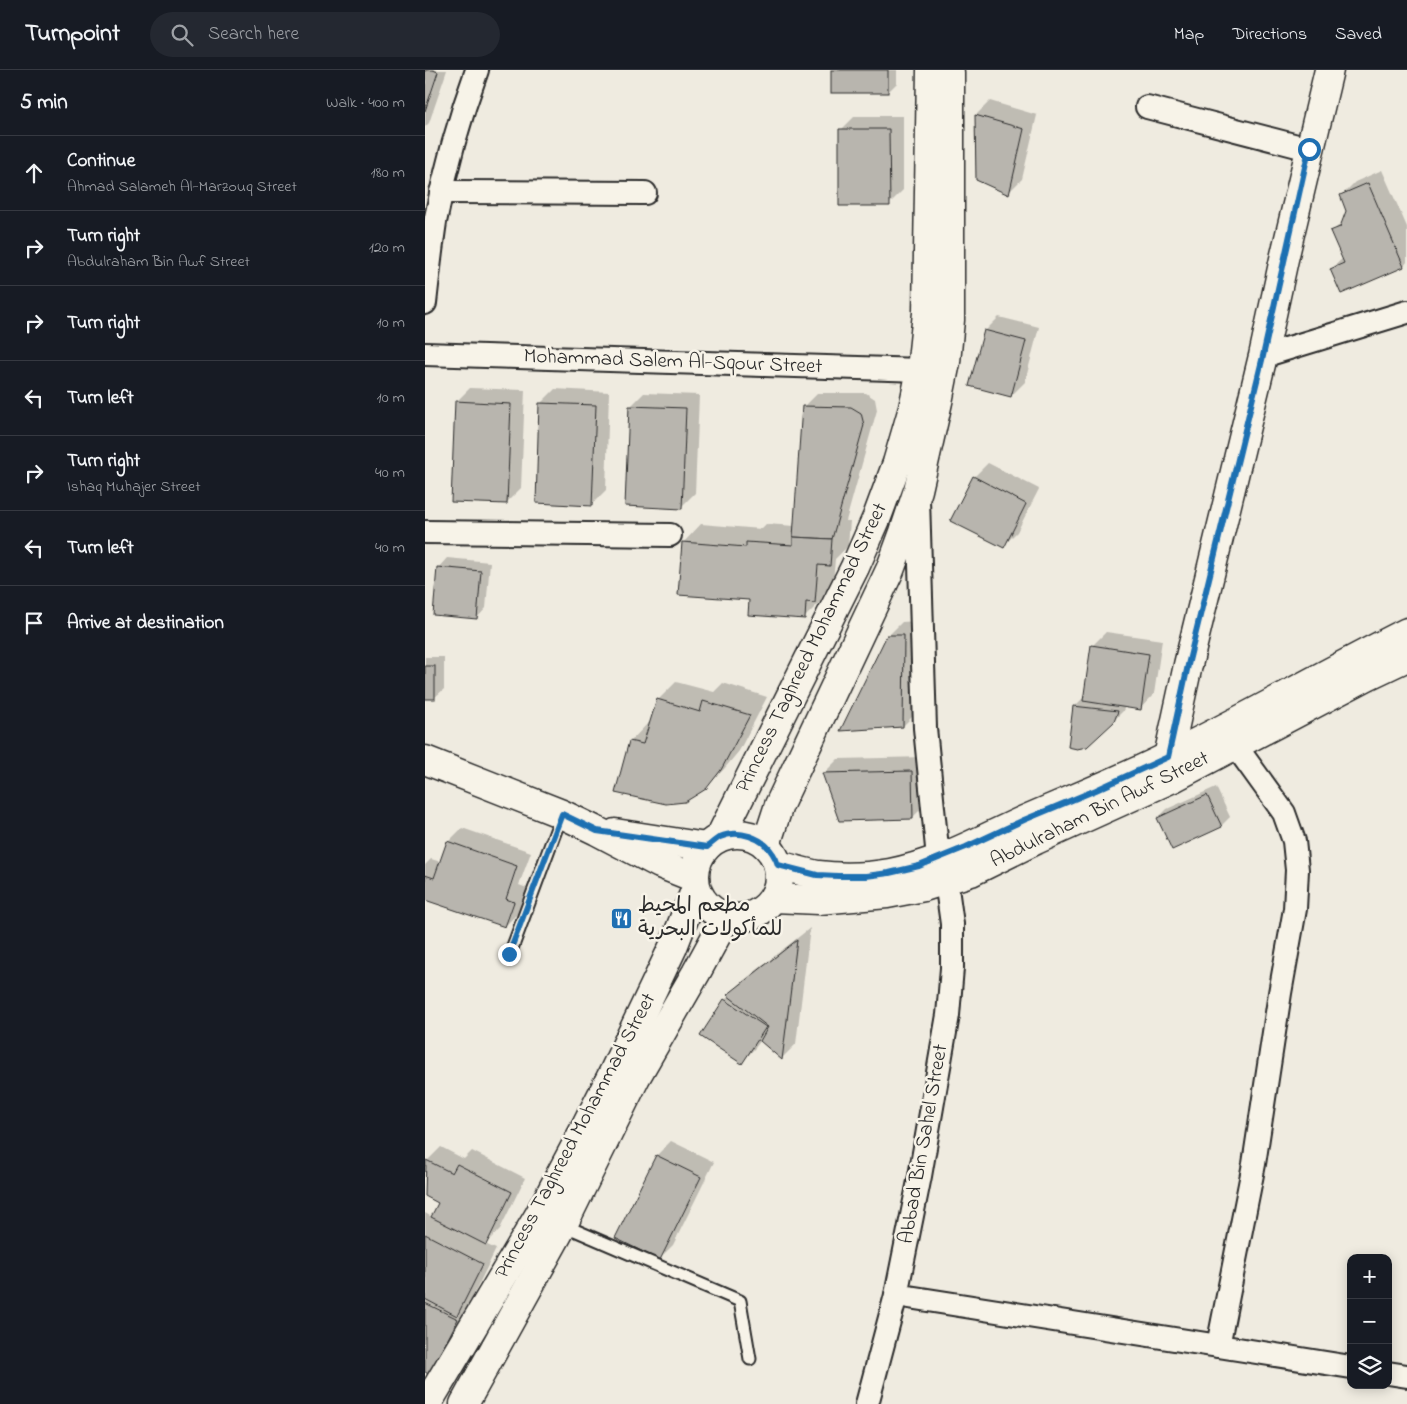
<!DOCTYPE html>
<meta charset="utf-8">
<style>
body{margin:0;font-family:"Indie Flower","Playpen Sans Arabic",sans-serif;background:#242831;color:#f1f3f6}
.controls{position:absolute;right:15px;bottom:15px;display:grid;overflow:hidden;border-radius:10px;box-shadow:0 2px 12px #0003}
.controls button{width:45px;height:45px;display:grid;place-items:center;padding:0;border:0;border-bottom:1px solid #363941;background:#171b24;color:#f1f3f6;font:25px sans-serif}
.stop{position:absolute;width:15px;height:15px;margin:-11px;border:4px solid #1f6fb2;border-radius:50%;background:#fff}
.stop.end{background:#1f6fb2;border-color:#fff;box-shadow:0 1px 5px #0008}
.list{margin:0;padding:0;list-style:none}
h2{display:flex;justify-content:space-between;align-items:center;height:65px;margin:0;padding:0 20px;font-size:21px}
h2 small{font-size:16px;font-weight:400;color:#9ea1a6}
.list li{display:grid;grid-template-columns:32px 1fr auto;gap:15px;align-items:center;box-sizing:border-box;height:75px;padding:0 20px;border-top:1px solid #363941}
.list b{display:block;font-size:19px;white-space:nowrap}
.list p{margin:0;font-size:16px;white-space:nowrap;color:#9ea1a6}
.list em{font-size:16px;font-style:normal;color:#9ea1a6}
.icon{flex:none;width:28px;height:28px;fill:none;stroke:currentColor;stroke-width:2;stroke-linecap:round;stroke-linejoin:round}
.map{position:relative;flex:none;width:982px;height:1334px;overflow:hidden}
header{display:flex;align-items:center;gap:30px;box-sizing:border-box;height:70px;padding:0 25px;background:#171b24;border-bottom:1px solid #363941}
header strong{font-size:24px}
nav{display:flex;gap:28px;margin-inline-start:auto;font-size:18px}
.search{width:350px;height:45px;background:#242831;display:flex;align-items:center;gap:12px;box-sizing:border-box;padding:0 18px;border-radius:28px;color:#9ea1a6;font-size:19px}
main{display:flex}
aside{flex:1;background:#171b24}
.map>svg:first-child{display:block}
</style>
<header>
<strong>Turnpoint</strong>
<div class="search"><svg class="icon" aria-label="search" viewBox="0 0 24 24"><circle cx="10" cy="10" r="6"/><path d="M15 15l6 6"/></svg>Search here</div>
<nav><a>Map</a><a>Directions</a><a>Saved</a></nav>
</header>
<main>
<aside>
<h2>5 min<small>Walk · 400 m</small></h2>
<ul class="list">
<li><svg class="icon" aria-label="ahead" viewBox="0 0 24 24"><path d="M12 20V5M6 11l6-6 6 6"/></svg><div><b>Continue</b><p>Ahmad Salameh Al-Marzouq Street</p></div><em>180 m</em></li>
<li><svg class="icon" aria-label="right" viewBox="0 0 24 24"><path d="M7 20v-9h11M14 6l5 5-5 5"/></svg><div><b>Turn right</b><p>Abdulraham Bin Awf Street</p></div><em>120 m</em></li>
<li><svg class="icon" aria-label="right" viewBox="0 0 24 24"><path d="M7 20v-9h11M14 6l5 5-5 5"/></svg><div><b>Turn right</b></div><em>10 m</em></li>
<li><svg class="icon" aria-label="left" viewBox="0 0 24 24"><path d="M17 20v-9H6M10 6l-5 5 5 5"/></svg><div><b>Turn left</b></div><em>10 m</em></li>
<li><svg class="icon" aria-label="right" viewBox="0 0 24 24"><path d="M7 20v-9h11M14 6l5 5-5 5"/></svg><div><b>Turn right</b><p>Ishaq Muhajer Street</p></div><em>40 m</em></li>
<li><svg class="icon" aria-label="left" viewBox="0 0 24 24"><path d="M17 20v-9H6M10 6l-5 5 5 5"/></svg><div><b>Turn left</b></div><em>40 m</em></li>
<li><svg class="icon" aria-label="arrive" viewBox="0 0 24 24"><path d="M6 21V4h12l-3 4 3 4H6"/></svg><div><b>Arrive at destination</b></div></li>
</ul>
</aside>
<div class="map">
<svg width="982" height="1334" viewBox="0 0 982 1334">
<rect width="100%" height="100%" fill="#efebe0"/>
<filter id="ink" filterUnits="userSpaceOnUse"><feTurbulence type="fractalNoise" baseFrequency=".02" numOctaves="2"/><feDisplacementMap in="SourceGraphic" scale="10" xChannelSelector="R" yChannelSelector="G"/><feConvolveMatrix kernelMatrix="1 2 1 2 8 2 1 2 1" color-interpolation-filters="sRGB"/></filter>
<g filter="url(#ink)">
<g fill="#0003">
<path d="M0,0H22L4,53L0,57Z"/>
<path d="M407,0H472V13L463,22Z"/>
<path d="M565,31L612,45L597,109L583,123L552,110L551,45Z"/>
<path d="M430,46H478V120L464,134L416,60Z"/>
<path d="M957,100L982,157V192L979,196L916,223L906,199L918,188L907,162L920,149L923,141L916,126L930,112Z"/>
<path d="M574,247L614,257L600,312L586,326L560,261Z"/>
<path d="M45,318L100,320L96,418L82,432L31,332Z"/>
<path d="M130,319L184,322L181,420L167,434L116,333Z"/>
<path d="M219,323L274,325L270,423L256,437L205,337Z"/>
<path d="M393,323H441L450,329L452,340L421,451H425L423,476L410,489L408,513L399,523L398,529L380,547L326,529L258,473L276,454L336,459L341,454L370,456L379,337Z"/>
<path d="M563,393L614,419L592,462L578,476L549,407Z"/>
<path d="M22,488L65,492L61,538L52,548L13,498Z"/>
<path d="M493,551L492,642L478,656L463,566L477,552Z"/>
<path d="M681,562L737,570L729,624L715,639L700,636L698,641L688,651L645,676L650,636L660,626L667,576Z"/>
<path d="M0,587H19V619L9,628H0Z"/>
<path d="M251,612L289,622L298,613L342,627L314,681L299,699L280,718L205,672L223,653L226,654L233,630Z"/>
<path d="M501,687L502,733L488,747L399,703L413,689Z"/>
<path d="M791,717L805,747L796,756L733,748L742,739Z"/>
<path d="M37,758L106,782L94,815L102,818L94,842L80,856L0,829V795L6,789L16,792L23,772Z"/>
<path d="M385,858L371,974L357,988L336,970L330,978L317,992L300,930L318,911Z"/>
<path d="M246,1071L289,1092L248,1175L234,1189L232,1085Z"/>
<path d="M16,1077L39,1089L47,1081L100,1108L75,1159L60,1174L71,1179L46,1230L43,1233L46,1235L19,1289L0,1301V1143L7,1147L15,1132L0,1125V1094L2,1091Z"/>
</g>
<g fill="#b8b5ae" stroke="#2b2b2b">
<path d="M0,0H8L13,2L0,41Z"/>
<rect x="406" y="0" width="57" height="23"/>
<path d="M550,45L599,59L584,125L551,110Z"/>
<path d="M414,59H464L465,136H414Z"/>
<path d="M943,113L979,197L916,224L905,199L919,193L905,161L915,157L921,141L915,125Z"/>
<path d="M559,260L601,271L586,327L544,316Z"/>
<path d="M30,331L86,334L82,434L26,432Z"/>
<path d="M114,333L171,335L167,436L111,433Z"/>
<path d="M204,336L261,338L257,439L200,436Z"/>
<path d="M377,336L426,337L436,343L439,355L407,469L368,467Z"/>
<path d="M548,406L601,434L579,478L525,451Z"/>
<path d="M368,467L407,469L405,496L393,495L390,533L381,532L380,549L323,545L324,530L253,525L257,472L321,477V472L368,475Z"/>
<path d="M12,497L56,501L52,549L8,545Z"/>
<path d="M462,565H479L478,657L415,661Z"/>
<path d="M666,575L724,584L716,640L658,631Z"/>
<rect x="0" y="596" width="10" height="33"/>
<path d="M232,629L275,642L278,631L325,645L296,700L281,719L260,732L241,734L190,723L204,671L218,674Z"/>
<path d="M648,636L693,641L689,652L662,677L652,679L643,677Z"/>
<path d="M487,701L488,749L414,751L397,703Z"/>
<path d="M782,725L797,757L747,780L732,748Z"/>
<path d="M22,771L92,796L81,829L89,832L80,857L0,830V805L9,808Z"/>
<path d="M372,870L357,990L335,971L343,957L302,925Z"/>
<path d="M299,929L341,957L317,994L275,966Z"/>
<path d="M231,1085L276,1107L235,1190L190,1168Z"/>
<path d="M1,1090L27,1103L32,1094L87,1122L61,1175L6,1147L13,1133L0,1126Z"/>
<path d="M0,1164L58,1194L32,1246L0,1229Z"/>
<path d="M0,1233L33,1249L5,1305L0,1302Z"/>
</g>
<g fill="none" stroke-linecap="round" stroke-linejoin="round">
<defs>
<g id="service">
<path d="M85,884L137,744"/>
<path d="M138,1155L315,1231L325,1289"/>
</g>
<g id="minor">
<path d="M722,37L884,79"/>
<path d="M16,122L220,123"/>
<path d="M0,233C3,206 6,179 10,152C20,101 34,49 52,0"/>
<path d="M0,284L496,300"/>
<path d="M838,286L982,242"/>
<path d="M493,429L500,658L513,788"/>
<path d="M0,462L245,465"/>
<path d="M471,1225L926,1297"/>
<path d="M793,1276L829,1094L855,923L870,839L872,800L869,771L859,743L810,675"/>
<path d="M963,1303L982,1306"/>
<path d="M442,1334L471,1225L495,1106L523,945L527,898V854L521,811"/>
</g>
<g id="tertiary">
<path d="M0,690L137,744L172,761L235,794L270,808"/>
<path d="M748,708L743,687L763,595L838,286L859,189L904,0"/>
<path d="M190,763L281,777"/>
<circle cx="312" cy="806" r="42"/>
<path d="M295,767L430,497L452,447L472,393L488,338L496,300L502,243L506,0"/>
<path d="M341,775L354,735L465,500L479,462L493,420L513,332L521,292L525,250V2"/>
<path d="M353,795C366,798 380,803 393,805C417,808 442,807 465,803C512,794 555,770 599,750C647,729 696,710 744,686C824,647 902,602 982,562"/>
<path d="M349,828L394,830L462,824L499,817L546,802L611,770L748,708L942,606L982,587"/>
<path d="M2,1334L113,1147L159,1060L189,1001L248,877L271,818"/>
<path d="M39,1334L138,1155L211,1007L271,903L301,848"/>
</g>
</defs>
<use href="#service" stroke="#2b2b2b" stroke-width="15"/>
<use href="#minor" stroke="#2b2b2b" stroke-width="26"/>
<use href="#tertiary" stroke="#2b2b2b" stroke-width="31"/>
<use href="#service" stroke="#f7f3e8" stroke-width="11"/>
<use href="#minor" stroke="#f7f3e8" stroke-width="22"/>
<use href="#tertiary" stroke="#f7f3e8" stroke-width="28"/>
</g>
</g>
<g fill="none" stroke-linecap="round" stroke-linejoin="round" filter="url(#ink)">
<path stroke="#1f6fb2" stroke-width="6" d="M84,884L137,744L172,761L282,777C286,774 290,770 295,767C313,759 338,767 348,784C350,787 352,791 353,795L392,805L413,806H441L464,803L494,796L541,777L599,750L671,720L743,687L763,595L838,286L884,79"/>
</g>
<defs>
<symbol id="restaurant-square" viewBox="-11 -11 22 22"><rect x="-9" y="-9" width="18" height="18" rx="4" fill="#1f6fb2" stroke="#f7f3e8"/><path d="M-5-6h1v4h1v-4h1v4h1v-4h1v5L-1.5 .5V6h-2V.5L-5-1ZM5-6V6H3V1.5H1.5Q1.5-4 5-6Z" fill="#fff"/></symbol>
</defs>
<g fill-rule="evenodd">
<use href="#restaurant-square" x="184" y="836" width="25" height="25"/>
</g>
<g text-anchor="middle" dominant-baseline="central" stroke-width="5" stroke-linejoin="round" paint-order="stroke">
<g font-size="21" fill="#2b2b2b" stroke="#f7f3e8">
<text transform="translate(248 292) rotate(2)">Mohammad Salem Al-Sqour Street</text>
<text transform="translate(387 578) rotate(-64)">Princess Taghreed Mohammad Street</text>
<text transform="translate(675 740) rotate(-26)">Abdulraham Bin Awf Street</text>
<text transform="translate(151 1066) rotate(-62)">Princess Taghreed Mohammad Street</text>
<text transform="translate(499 1074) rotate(-80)">Abbad Bin Sahel Street</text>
</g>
<g font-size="21" fill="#2b2b2b" stroke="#f7f3e8" text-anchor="start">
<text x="213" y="836">مطعم المحيط<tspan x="213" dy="24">للمأكولات البحرية</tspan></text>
</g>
</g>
</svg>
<div class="controls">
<button>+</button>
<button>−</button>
<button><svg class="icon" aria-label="layers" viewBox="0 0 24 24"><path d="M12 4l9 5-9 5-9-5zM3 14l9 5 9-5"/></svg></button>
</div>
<div class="stop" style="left:884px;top:79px"></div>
<div class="stop end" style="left:84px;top:884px"></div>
</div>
</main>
